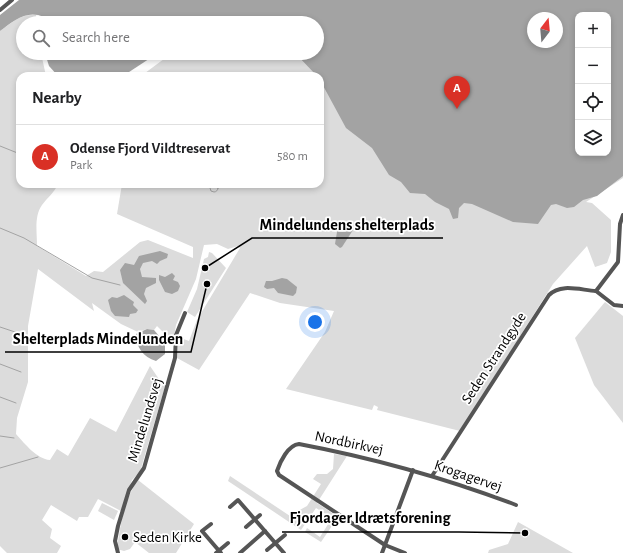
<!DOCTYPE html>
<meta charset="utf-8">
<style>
body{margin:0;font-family:"Alegreya Sans",sans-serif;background:#f2f2f2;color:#202124}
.controls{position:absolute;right:12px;top:12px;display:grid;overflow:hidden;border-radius:8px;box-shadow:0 2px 6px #0003}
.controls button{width:36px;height:36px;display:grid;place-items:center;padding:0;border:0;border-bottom:1px solid #e0e0e0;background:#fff;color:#202124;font:20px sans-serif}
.compass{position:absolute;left:527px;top:12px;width:36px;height:36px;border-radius:50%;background:#fff;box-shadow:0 2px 6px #0003;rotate:16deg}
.you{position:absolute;left:315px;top:322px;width:14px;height:14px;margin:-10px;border:3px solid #fff;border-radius:50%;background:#1a73e8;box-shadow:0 0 0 6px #1a73e833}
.badge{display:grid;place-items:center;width:26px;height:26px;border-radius:50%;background:#d93025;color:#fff;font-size:13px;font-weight:700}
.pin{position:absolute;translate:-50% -33px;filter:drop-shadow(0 1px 2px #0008)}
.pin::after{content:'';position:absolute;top:21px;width:14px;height:12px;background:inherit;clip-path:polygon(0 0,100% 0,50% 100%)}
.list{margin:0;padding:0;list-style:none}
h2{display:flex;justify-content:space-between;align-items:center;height:52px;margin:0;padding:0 16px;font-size:17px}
h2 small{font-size:13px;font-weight:400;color:#757577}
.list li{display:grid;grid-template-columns:26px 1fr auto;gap:12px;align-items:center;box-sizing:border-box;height:64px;padding:0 16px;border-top:1px solid #e0e0e0}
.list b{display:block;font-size:15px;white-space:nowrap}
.list p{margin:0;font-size:13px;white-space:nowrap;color:#757577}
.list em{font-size:13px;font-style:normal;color:#757577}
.icon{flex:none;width:22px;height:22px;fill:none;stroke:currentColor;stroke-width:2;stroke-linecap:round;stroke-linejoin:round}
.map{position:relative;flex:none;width:623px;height:553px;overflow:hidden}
.search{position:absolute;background:#fff;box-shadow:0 2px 6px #0003;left:16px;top:16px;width:308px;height:44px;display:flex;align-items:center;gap:10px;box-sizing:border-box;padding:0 14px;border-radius:22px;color:#757577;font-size:15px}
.panel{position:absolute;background:#fff;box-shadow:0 2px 6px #0003;left:16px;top:72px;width:308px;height:116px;border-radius:12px}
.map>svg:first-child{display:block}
</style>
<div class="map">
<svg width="623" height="553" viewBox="0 0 623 553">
<rect width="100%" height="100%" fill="#fff"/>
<g fill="#dcdcdc" fill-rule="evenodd">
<path d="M623,0V178L586,202L592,203L611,220V252L607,263L595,267L587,246L553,284L460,431L377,410L378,407L374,405L372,410L286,389L325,332L334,311L280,303L250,293L199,370L177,358L178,337L189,341L197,320L240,248L238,246L228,249L217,244L204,245L196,279L176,325L173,342L157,326L154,330L147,329L138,332L121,324L92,303L94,311L38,269L28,326V382L17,418L16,434C25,444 37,459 50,460L57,449L68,456L90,418L116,432L150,366L161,382L166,383L140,472L132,480L121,511L98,499L88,517H79L77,521L51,505L42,520L52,529L50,538L61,546L57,553H7L0,546V31C11,23 22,13 36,15V23H23V53H41L46,76H20V184H58C54,193 48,197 42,205C34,216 37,232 37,246L86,276L94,271L103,272L140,242L148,240L193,258V247L117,214L122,184H320V76H141L172,53H317V23H44L46,20L29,4ZM578,15H608V153H578ZM533,18H557V42H533Z"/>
<path d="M209,252L212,253L226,268L195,317L187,312L197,289L204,259L208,257Z"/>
<path d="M605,302L623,316V423L594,385L575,338Z"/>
<path d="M334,454L347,456L317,503L338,517L321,542L305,532L307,528L320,537L332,518L316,508L301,530L228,481L230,476L293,518L296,512L307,506L321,484L313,479L317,474H327L333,469Z"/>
<path d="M138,480L194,524L176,553H149L135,542L130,549L124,551L117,549C120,526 124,499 138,480Z"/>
<path d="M102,503L118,511L114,520L98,511Z"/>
<path d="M518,522L573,553H488L489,550L508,544Z"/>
</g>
<g fill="#a3a3a3" fill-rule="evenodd">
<path d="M19,0H623V176L597,196L583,200L574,207L567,208L556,204L551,205L538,224L513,222L472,204L464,203L459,208L458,218L453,219L449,209L435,202L425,194L410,193L401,182L389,175L372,148L346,128L320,80V76H317L295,53H317V23H46L44,17C27,9 13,21 0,31V15ZM578,15H608V153H578ZM533,18H557V42H533Z"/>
<path d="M45,53H158L123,76H58L49,66Z"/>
<path d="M341,224L352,228L353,230L342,247L340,248L335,244L338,226Z"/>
<path d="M160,251L168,254L167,258L160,261L157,264L152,261L143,263L140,269L142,277L156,278V283L146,288L144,294L147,301L145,304L123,283L120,270L125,263L134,265L139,256Z"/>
<path d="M172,273L175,276L173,280L178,282L180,286L178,291L172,294L165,292L159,280V275L165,277Z"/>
<path d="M282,278L287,279L297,287L296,293L293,296L278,293L274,288L267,289L264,287L266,281H272Z"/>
<path d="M124,295L134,302L133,305L138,310L136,313L130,314L129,317L115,316L111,311L108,300L112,297L117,298Z"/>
<path d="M147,329L154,330L165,343V354L156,361C143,357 136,347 136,334Z"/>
</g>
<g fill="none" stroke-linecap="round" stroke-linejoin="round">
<g stroke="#a3a3a3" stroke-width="1">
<path d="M0,146L20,154"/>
<circle cx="214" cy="188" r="4"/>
<path d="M0,228L24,238L92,278L120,285"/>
<path d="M0,327L18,333"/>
<path d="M0,364L21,372"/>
<path d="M0,397L16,403"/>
<path d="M0,436L14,438"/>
<path d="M0,468L38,457"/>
</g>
<g stroke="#555" stroke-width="4">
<path d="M0,10L12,0"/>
<path d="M596,291L618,262L620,224L623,215"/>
<path d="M596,291L614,305L623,306"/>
<path d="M432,476L549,295C561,283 580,290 596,291"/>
<path d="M230,507L238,500L284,553"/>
<path d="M211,524L202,531L221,553"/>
<path d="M246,527L260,515"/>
<path d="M267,550L285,535"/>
<path d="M118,553L115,541L118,526L129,490L144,468L175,358L176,335L185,313"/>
<path d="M216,553L228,543"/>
<path d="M240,553L265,531"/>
<path d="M382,553L413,470"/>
<path d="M405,553L385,545L279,475L277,471C280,462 288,445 299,444C373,458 445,478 516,505"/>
</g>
</g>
<circle fill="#000" stroke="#fff" stroke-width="1.5" cx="125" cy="537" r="4"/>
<g text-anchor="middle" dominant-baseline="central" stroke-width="3.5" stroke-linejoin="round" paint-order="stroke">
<g font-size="15" fill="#000" stroke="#fff">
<text transform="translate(494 358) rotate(-57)">Seden Strandgyde</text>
<text transform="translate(145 420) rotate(-73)">Mindelundsvej</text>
<text transform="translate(349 443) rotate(12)">Nordbirkvej</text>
<text transform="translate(468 476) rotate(19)">Krogagervej</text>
</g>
<g font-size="15" fill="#000" stroke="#fff" text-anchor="start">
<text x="133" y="537">Seden Kirke</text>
</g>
</g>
<path fill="none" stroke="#000" stroke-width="1.5" d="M205 268L252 238H443M207 284L191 352H5M525 533L459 532H282"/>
<g fill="#000" stroke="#fff" stroke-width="1.5">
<circle cx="205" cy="268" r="4"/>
<circle cx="207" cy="284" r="4"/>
<circle cx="525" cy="533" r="4"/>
</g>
<g font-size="16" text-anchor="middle" font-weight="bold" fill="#000" stroke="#fff" stroke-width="3.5" stroke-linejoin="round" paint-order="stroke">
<text x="347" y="230">Mindelundens shelterplads</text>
<text x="98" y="344">Shelterplads Mindelunden</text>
<text x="370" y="523">Fjordager Idrætsforening</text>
</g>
</svg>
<div class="controls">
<button>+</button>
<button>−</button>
<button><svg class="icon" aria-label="locate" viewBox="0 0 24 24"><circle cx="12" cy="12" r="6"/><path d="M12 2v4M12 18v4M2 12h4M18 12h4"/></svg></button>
<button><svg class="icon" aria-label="layers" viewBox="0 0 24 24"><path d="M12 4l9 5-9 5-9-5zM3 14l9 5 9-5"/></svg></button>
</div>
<svg class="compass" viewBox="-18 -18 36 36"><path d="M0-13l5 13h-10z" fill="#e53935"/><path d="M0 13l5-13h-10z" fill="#757577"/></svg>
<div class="you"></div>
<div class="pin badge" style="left:457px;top:109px">A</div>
<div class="search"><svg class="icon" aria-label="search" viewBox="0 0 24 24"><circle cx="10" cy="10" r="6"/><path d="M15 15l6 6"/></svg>Search here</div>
<section class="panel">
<h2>Nearby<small></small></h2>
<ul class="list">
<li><span class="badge">A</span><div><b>Odense Fjord Vildtreservat</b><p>Park</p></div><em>580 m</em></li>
</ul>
</section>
</div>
